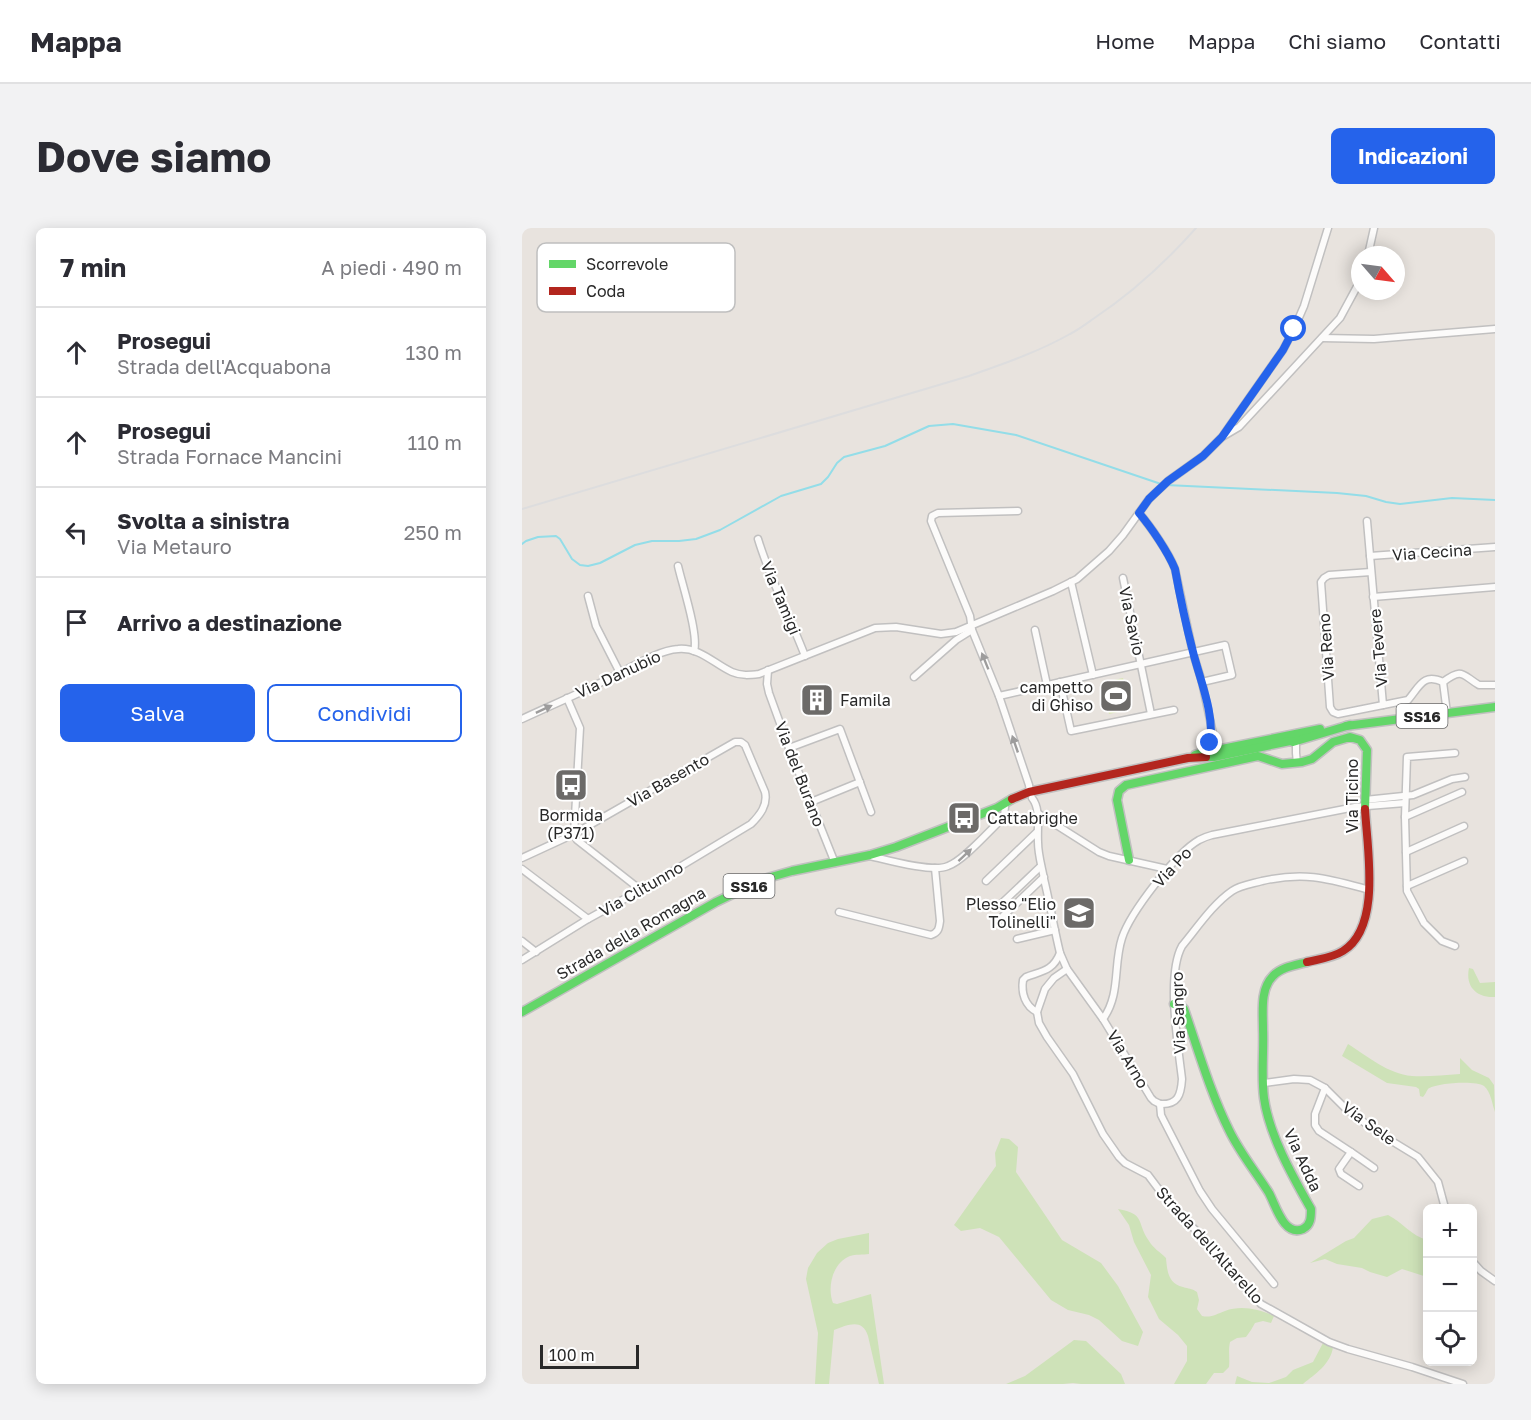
<!DOCTYPE html>
<html lang="it">
<meta charset="utf-8">
<style>
body{margin:0;font-family:"Golos Text",sans-serif;background:#f2f2f3;color:#2b2b33}
.controls{position:absolute;right:18px;bottom:18px;display:grid;overflow:hidden;border-radius:9px;box-shadow:0 3px 15px #0003}
.controls button{width:54px;height:54px;display:grid;place-items:center;padding:0;border:0;border-bottom:2px solid #e1e1e2;background:#fff;color:#2b2b33;font:30px sans-serif}
.compass{position:absolute;left:829px;top:18px;width:54px;height:54px;border-radius:50%;background:#fff;box-shadow:0 3px 15px #0003;rotate:118deg}
.scale{position:absolute;left:18px;bottom:15px;width:99px;box-sizing:border-box;padding-left:6px;border:3px solid #292929;border-top:0;font-size:16px;line-height:21px;white-space:nowrap;color:#292929;-webkit-text-stroke:4px #fff;paint-order:stroke}
.stop{position:absolute;width:18px;height:18px;margin:-14px;border:4px solid #2563eb;border-radius:50%;background:#fff}
.stop.end{background:#2563eb;border-color:#fff;box-shadow:0 2px 6px #0008}
.list{margin:0;padding:0;list-style:none}
h2{display:flex;justify-content:space-between;align-items:center;height:78px;margin:0;padding:0 24px;font-size:26px}
h2 small{font-size:20px;font-weight:400;color:#7c7c81}
.list li{display:grid;grid-template-columns:39px 1fr auto;gap:18px;align-items:center;box-sizing:border-box;height:90px;padding:0 24px;border-top:2px solid #e1e1e2}
.list b{display:block;font-size:22px;white-space:nowrap}
.list p{margin:0;font-size:20px;white-space:nowrap;color:#7c7c81}
.list em{font-size:20px;font-style:normal;color:#7c7c81}
.actions{display:flex;gap:12px;padding:18px 24px}
.actions a{flex:1;padding:14px 0;border:2px solid #2563eb;border-radius:9px;text-align:center;font-size:21px;color:#2563eb}
.actions .main{background:#2563eb;color:#fff}
.icon{flex:none;width:33px;height:33px;fill:none;stroke:currentColor;stroke-width:2;stroke-linecap:round;stroke-linejoin:round}
.map{position:relative;flex:none;width:973px;height:1156px;overflow:hidden;border-radius:9px}
header{display:flex;align-items:center;gap:36px;box-sizing:border-box;height:84px;padding:0 30px;background:#fff;border-bottom:2px solid #e1e1e2}
header strong{font-size:28px}
nav{display:flex;gap:33px;margin-inline-start:auto;font-size:21px}
.intro{display:flex;align-items:center;justify-content:space-between;box-sizing:border-box;height:144px;padding:0 36px}
h1{margin:0;font-size:42px}
.button{padding:15px 27px;border-radius:9px;background:#2563eb;color:#fff;font-size:21px;font-weight:700}
main{display:flex;gap:36px;padding:0 36px}
aside{flex:1;background:#fff;border-radius:9px;box-shadow:0 3px 15px #0003}
.map>svg:first-child{display:block}
</style>
<header>
<strong>Mappa</strong>
<nav><a>Home</a><a>Mappa</a><a>Chi siamo</a><a>Contatti</a></nav>
</header>
<div class="intro"><h1>Dove siamo</h1><a class="button">Indicazioni</a></div>
<main>
<aside>
<h2>7 min<small>A piedi · 490 m</small></h2>
<ul class="list">
<li><svg class="icon" aria-label="ahead" viewBox="0 0 24 24"><path d="M12 20V5M6 11l6-6 6 6"/></svg><div><b>Prosegui</b><p>Strada dell'Acquabona</p></div><em>130 m</em></li>
<li><svg class="icon" aria-label="ahead" viewBox="0 0 24 24"><path d="M12 20V5M6 11l6-6 6 6"/></svg><div><b>Prosegui</b><p>Strada Fornace Mancini</p></div><em>110 m</em></li>
<li><svg class="icon" aria-label="left" viewBox="0 0 24 24"><path d="M17 20v-9H6M10 6l-5 5 5 5"/></svg><div><b>Svolta a sinistra</b><p>Via Metauro</p></div><em>250 m</em></li>
<li><svg class="icon" aria-label="arrive" viewBox="0 0 24 24"><path d="M6 21V4h12l-3 4 3 4H6"/></svg><div><b>Arrivo a destinazione</b></div></li>
</ul>
<div class="actions"><a class="main">Salva</a><a>Condividi</a></div>
</aside>
<div class="map">
<svg width="973" height="1156" viewBox="0 0 973 1156">
<rect width="100%" height="100%" fill="#e8e3de"/>
<g fill="#cee2b8">
<path d="M947,740L951,741L958,755L973,754V769C955,770 943,759 947,740Z"/>
<path d="M826,816C845,828 866,846 890,848C905,849 922,847 938,846V830L950,842L967,850L972,857L973,884C970,876 969,864 962,858C954,852 913,855 906,861C904,864 903,867 901,869L898,868L897,861L894,859L865,855L820,828Z"/>
<path d="M479,910L487,911L496,919L494,944L540,1012L579,1035L596,1058L621,1104L616,1118L600,1113L577,1092L567,1087L546,1082L529,1072L477,1009L458,1000L439,1003L432,997L474,938L473,925Z"/>
<path d="M596,981C624,986 614,994 627,1013C631,1020 638,1024 644,1030C645,1042 646,1056 661,1059C667,1061 669,1060 675,1064L677,1072L675,1081L680,1088C690,1090 694,1086 703,1083C719,1077 737,1081 752,1088L749,1095L741,1093L733,1095L729,1102L724,1109L715,1110L708,1114C706,1123 708,1130 707,1139L701,1145H692L684,1156H652L665,1133V1118L656,1107L637,1091L626,1069L629,1047L612,1014L607,997Z"/>
<path d="M866,987C880,994 890,1008 905,1012V1049L880,1041L865,1049L848,1044L840,1040L815,1036L803,1031L788,1035L824,1013L832,1010L850,991Z"/>
<path d="M347,1005V1026C341,1027 333,1026 328,1028C310,1035 305,1060 311,1075L315,1076L349,1066L362,1156H357L346,1108C340,1090 326,1097 312,1102L307,1156H293L296,1105L284,1051L286,1040L295,1025L306,1015L316,1011Z"/>
<path d="M552,1112L564,1113L599,1146L603,1156H559L551,1155L541,1156H484L503,1148Z"/>
<path d="M801,1115L811,1119C809,1136 793,1146 781,1156H713L715,1148L730,1154L747,1155L764,1149L771,1142L791,1134Z"/>
</g>
<path fill="#dae6b5" d="M601,450L609,481L587,486L579,455Z"/>
<g fill="none" stroke-linecap="round" stroke-linejoin="round">
<g stroke="#93dde8" stroke-width="2">
<path d="M644,257L815,265L844,268L864,274L878,276L930,270L973,272"/>
<path d="M0,316L4,313L16,309L34,308L38,311L50,331L58,337L66,338L78,335L113,317L130,313H157L174,311L198,302L259,268L299,256L306,249L315,235L322,229L363,218L407,198L431,196L494,207L639,256"/>
</g>
<defs>
<g id="street">
<path d="M846,27L852,0"/>
<path d="M800,110L852,111L973,101"/>
<path d="M702,206L761,122L772,101L782,78L806,0"/>
<path d="M496,283L416,285L410,288L409,293L448,388L450,402L477,468L507,557L508,564"/>
<path d="M617,285C629,299 647,325 653,341L671,425L680,454L694,520"/>
<path d="M845,293L861,477L886,472C898,458 901,445 921,454"/>
<path d="M236,311C248,351 268,389 283,428"/>
<path d="M848,328L973,319"/>
<path d="M156,338C160,356 177,407 172,423"/>
<path d="M849,344L807,347L802,350L799,354L808,479L811,484L816,486L861,477"/>
<path d="M601,350L629,486"/>
<path d="M549,354L571,447"/>
<path d="M66,368L74,398L98,445"/>
<path d="M851,369L973,359"/>
<path d="M513,402L525,457"/>
<path d="M246,442L245,456L247,465L267,520L313,635"/>
<path d="M392,449L434,412L450,402"/>
<path d="M538,454L549,503L652,482"/>
<path d="M921,454C941,439 940,447 957,457H973"/>
<path d="M921,454L925,485"/>
<path d="M477,468L703,417L710,447L680,454"/>
<path d="M45,470L58,500L52,606"/>
<path d="M0,491C28,478 56,466 84,452C104,443 135,422 156,421C178,419 192,436 210,444C219,448 228,447 237,446L353,400L374,399L419,406L434,404L531,363L555,351L587,323L601,307L627,271L646,253L681,228L700,209L717,199L818,90L838,53"/>
<path d="M774,513V525L775,535"/>
<path d="M267,520L318,501L349,584"/>
<path d="M510,570C519,581 515,600 516,614C516,627 520,639 522,651C528,676 532,700 538,725L545,741L581,791L629,870L632,873L638,876"/>
<path d="M843,572L891,567L930,551L943,549"/>
<path d="M289,574L338,554"/>
<path d="M517,586L577,624L587,628L645,641"/>
<path d="M883,589L940,564"/>
<path d="M52,606L55,612L115,659L117,663"/>
<path d="M884,624L942,598"/>
<path d="M348,628C365,632 411,645 426,638C441,633 466,604 479,592L482,588L483,579"/>
<path d="M0,630L52,606L213,514H219L223,517L243,564C246,577 238,587 229,596L126,658L66,691L0,732"/>
<path d="M0,641L66,691"/>
<path d="M464,653L515,604"/>
<path d="M885,658L942,633"/>
<path d="M478,677L519,638"/>
<path d="M317,684L409,707C417,704 417,700 418,693L413,640"/>
<path d="M477,692L522,649"/>
<path d="M495,711L533,702"/>
<path d="M0,713L14,724"/>
<path d="M933,718L920,713L902,695L885,663L883,589L885,529L933,525"/>
<path d="M545,741L532,750L523,761L515,784L517,795L525,809L551,846L581,906L597,929L603,935L626,947L647,975L688,1017L710,1046L739,1076L807,1114L826,1121L890,1139L941,1156"/>
<path d="M515,784C503,778 499,765 501,752L504,749C520,743 531,743 538,725"/>
<path d="M581,791C599,766 591,737 600,710C608,685 654,625 677,612C681,610 686,608 690,607L833,579L883,575"/>
<path d="M742,855L772,851L788,852L803,860L823,880L855,904L896,929L916,954L923,980"/>
<path d="M803,860L793,886V897L797,903L829,924L817,941L819,946L837,958"/>
<path d="M638,876C656,877 659,867 660,851C656,817 644,747 660,718C675,700 691,676 710,663C719,657 729,656 740,653C784,643 807,651 848,662"/>
<path d="M638,876L639,887L642,893L678,963L690,981L752,1056"/>
<path d="M829,924L852,940"/>
<path d="M950,1033L959,1043L973,1053"/>
</g>
<g id="fast">
<path d="M824,498L973,479"/>
<path d="M673,527L687,522L690,519L700,521L798,501"/>
<path d="M684,529H692L768,513L771,514L828,497"/>
<path d="M607,632L595,572L597,563L604,557L736,528L760,536L780,534L790,531L811,514L828,509L838,512L845,522L843,581"/>
<path d="M652,776L658,777L662,781C676,821 688,864 707,902C718,925 734,944 747,965C754,978 762,1009 781,1001C789,997 789,989 789,981C771,949 747,907 742,870C739,848 742,823 741,801C741,783 738,761 751,748C759,739 774,737 785,734"/>
<path d="M0,784L194,674L242,651L270,643L348,627L374,619L475,580L490,571"/>
</g>
<g id="jam">
<path d="M490,571L507,564L666,530L684,529"/>
<path d="M785,734C797,731 810,730 821,723C860,699 845,620 843,581"/>
</g>
</defs>
<use href="#street" stroke="#c1c0c0" stroke-width="9"/>
<use href="#fast" stroke="#c1c0c0" stroke-width="11"/>
<use href="#jam" stroke="#c1c0c0" stroke-width="11"/>
<use href="#street" stroke="#fcfbfa" stroke-width="6"/>
<use href="#fast" stroke="#63d668" stroke-width="8"/>
<use href="#jam" stroke="#b3261e" stroke-width="8"/>
<path stroke="#ddddde" stroke-width="2" d="M0,281L447,148C481,136 516,124 548,106C556,102 564,96 571,91C610,65 643,35 674,0"/>
</g>
<defs><path id="oneway-solid" d="M-6-.8H1V-3.2L6.5 0L1 3.2V.8H-6Z" transform="scale(1.5)"/></defs>
<g fill="#9d9c9c">
<use href="#oneway-solid" transform="translate(463 433) rotate(-112)"/>
<use href="#oneway-solid" transform="translate(22 481) rotate(-25)"/>
<use href="#oneway-solid" transform="translate(493 516) rotate(-109)"/>
<use href="#oneway-solid" transform="translate(443 627) rotate(-43)"/>
</g>
<g fill="none" stroke-linecap="round" stroke-linejoin="round">
<path stroke="#2563eb" stroke-width="8" d="M688,515C693,487 678,452 671,424C664,397 658,369 653,341C646,324 629,299 617,285L627,271L646,253L681,228L700,209L761,122L772,101"/>
</g>
<defs>
<symbol id="stadium-square" viewBox="-11 -11 22 22"><rect x="-9" y="-9" width="18" height="18" rx="4" fill="#6c6a68" stroke="#fff"/><path d="M0-5a6.5 5 0 1 0 0 10a6.5 5 0 1 0 0-10ZM-3.5-1.8h7v3.6h-7Z" fill="#fff"/></symbol>
<symbol id="building-square" viewBox="-11 -11 22 22"><rect x="-9" y="-9" width="18" height="18" rx="4" fill="#6c6a68" stroke="#fff"/><path d="M-4-6H4V6H1V3H-1V6H-4ZM-2.5-4.3h1.7v1.8h-1.7ZM.8-4.3h1.7v1.8H.8ZM-2.5-1h1.7V.8h-1.7ZM.8-1h1.7V.8H.8Z" fill="#fff"/></symbol>
<symbol id="bus-square" viewBox="-11 -11 22 22"><rect x="-9" y="-9" width="18" height="18" rx="4" fill="#6c6a68" stroke="#fff"/><path d="M-5-6H5V4H4V6H2V4H-2V6H-4V4H-5ZM-3.5-4V0h7V-4ZM-3.5 1.2v1.5H-2V1.2ZM2 1.2v1.5H3.5V1.2Z" fill="#fff"/></symbol>
<symbol id="school-square" viewBox="-11 -11 22 22"><rect x="-9" y="-9" width="18" height="18" rx="4" fill="#6c6a68" stroke="#fff"/><path d="M0-5L7-2L0 1L-7-2ZM-4 1L0 2.5L4 1V4Q0 6-4 4Z" fill="#fff"/></symbol>
</defs>
<g fill-rule="evenodd">
<use href="#stadium-square" x="575" y="449" width="38" height="38"/>
<use href="#building-square" x="276" y="453" width="38" height="38"/>
<use href="#bus-square" x="30" y="538" width="38" height="38"/>
<use href="#bus-square" x="423" y="571" width="38" height="38"/>
<use href="#school-square" x="538" y="666" width="38" height="38"/>
</g>
<g text-anchor="middle" dominant-baseline="central" stroke-width="4.5" stroke-linejoin="round" paint-order="stroke">
<g fill="#fff" stroke="#696969" stroke-width="1.5">
<rect x="874.5" y="476" width="51" height="24" rx="4.5"/>
<rect x="201.5" y="646" width="51" height="24" rx="4.5"/>
</g>
<g font-size="15" font-weight="bold" fill="#292929">
<text x="900" y="488">SS16</text>
<text x="227" y="658">SS16</text>
</g>
<g font-size="16" fill="#292929" stroke="#fff">
<text transform="translate(910 324) rotate(-4)">Via Cecina</text>
<text transform="translate(259 370) rotate(67)">Via Tamigi</text>
<text transform="translate(610 393) rotate(78)">Via Savio</text>
<text transform="translate(804 419) rotate(-94)">Via Reno</text>
<text transform="translate(856 420) rotate(-95)">Via Tevere</text>
<text transform="translate(96 446) rotate(-25)">Via Danubio</text>
<text transform="translate(278 546) rotate(69)">Via del Burano</text>
<text transform="translate(146 552) rotate(-30)">Via Basento</text>
<text transform="translate(830 568) rotate(-90)">Via Ticino</text>
<text transform="translate(650 639) rotate(-47)">Via Po</text>
<text transform="translate(119 661) rotate(-30)">Via Clitunno</text>
<text transform="translate(109 705) rotate(-30)">Strada della Romagna</text>
<text transform="translate(656 785) rotate(-92)">Via Sangro</text>
<text transform="translate(606 831) rotate(59)">Via Arno</text>
<text transform="translate(847 895) rotate(36)">Via Sele</text>
<text transform="translate(781 932) rotate(65)">Via Adda</text>
<text transform="translate(688 1017) rotate(48)">Strada dell'Altarello</text>
</g>
<g font-size="16" fill="#292929" stroke="#fff" text-anchor="end">
<text x="571" y="459">campetto<tspan x="571" dy="18">di Ghiso</tspan></text>
<text x="318" y="472" text-anchor="start">Famila</text>
<text x="49" y="587" text-anchor="middle">Bormida<tspan x="49" dy="18">(P371)</tspan></text>
<text x="465" y="590" text-anchor="start">Cattabrighe</text>
<text x="534" y="676">Plesso "Elio<tspan x="534" dy="18">Tolinelli"</tspan></text>
</g>
</g>
<rect x="15" y="15" width="198" height="69" rx="9" fill="#fff" stroke="#bfbfbf" stroke-width="1.5"/>
<rect x="27" y="32" width="27" height="8" fill="#63d668"/>
<rect x="27" y="59" width="27" height="8" fill="#b3261e"/>
<g font-size="16" fill="#292929">
<text x="64" y="42">Scorrevole</text>
<text x="64" y="69">Coda</text>
</g>
</svg>
<div class="controls">
<button>+</button>
<button>−</button>
<button><svg class="icon" aria-label="locate" viewBox="0 0 24 24"><circle cx="12" cy="12" r="6"/><path d="M12 2v4M12 18v4M2 12h4M18 12h4"/></svg></button>
</div>
<svg class="compass" viewBox="-18 -18 36 36"><path d="M0-13l5 13h-10z" fill="#e53935"/><path d="M0 13l5-13h-10z" fill="#7c7c81"/></svg>
<div class="scale">100 m</div>
<div class="stop" style="left:772px;top:101px"></div>
<div class="stop end" style="left:688px;top:515px"></div>
</div>
</main>
